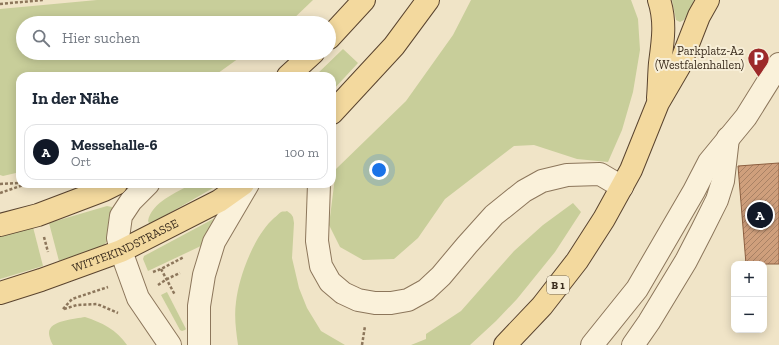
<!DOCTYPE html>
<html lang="de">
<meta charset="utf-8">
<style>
body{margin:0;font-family:"Zilla Slab",serif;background:#f6f6f7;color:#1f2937}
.controls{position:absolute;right:12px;bottom:12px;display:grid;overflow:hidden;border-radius:8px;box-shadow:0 2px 10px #0003}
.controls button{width:36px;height:36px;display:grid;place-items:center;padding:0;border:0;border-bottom:1px solid #e0e1e3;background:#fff;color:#1f2937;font:20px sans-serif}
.you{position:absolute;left:379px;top:170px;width:14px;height:14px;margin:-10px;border:3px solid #fff;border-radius:50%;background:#1a73e8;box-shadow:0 0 0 6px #1a73e833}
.badge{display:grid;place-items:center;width:26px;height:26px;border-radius:50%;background:#111827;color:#fff;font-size:13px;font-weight:700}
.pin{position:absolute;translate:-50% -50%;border:2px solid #fff;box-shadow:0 1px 4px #0006}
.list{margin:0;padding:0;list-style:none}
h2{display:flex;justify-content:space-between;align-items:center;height:52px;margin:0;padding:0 16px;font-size:17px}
h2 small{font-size:13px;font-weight:400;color:#747a83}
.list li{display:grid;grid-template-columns:26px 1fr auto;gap:12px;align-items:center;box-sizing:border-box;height:56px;margin:0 8px 8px;padding:0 8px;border:1px solid #e0e1e3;border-radius:12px}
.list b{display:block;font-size:15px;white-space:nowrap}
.list p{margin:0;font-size:13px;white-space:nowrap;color:#747a83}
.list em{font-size:13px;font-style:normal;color:#747a83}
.icon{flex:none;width:22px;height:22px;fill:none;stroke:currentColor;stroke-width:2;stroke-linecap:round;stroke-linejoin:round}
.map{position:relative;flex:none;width:779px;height:345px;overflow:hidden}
.search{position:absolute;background:#fff;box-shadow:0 2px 10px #0003;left:16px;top:16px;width:320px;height:44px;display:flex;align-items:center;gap:10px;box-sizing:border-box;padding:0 14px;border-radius:22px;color:#747a83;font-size:15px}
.panel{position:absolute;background:#fff;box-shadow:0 2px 10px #0003;left:16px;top:72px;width:320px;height:116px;border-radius:12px}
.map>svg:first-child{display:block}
</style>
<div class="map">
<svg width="779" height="345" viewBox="0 0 779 345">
<defs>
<pattern id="building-hatch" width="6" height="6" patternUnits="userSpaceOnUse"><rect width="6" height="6" fill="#cf9f7c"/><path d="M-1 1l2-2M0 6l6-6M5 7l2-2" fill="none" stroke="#a98265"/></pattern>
</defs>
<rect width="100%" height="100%" fill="#f0e4c7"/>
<g fill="#c8ce9a">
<path d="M97,0H313L289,23H23V53H246L214,76H20V172L3,176L0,175V9Z"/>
<path d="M471,0H631L638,19L640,50L633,92L622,130L608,162L577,159L534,145L514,146L445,199L418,238L394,259L363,260L340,247L329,225L336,169L406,101L453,35Z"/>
<path d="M672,0H694L690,10L684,20L680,22L676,20Z"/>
<path d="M343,49L358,63L332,91V76H315Z"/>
<path d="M191,184H220L152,223H149L148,221C152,202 176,193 191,184Z"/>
<path d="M573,203L581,212L555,252L517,299L496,321L470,345H411L426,339V334L461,311L514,251L543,225Z"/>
<path d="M107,206L112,207L114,210C112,220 112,238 104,245L59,261L49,223Z"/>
<path d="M287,211L291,214L293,217L294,223L292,258L299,288L307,308L321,331L345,345H238C236,331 234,316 236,302C239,276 254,236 274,218C276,217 279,213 281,212C283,211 285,212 287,211Z"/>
<path d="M215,218L217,219L203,245L148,271L143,259L144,256Z"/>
<path d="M33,227L43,266L0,279V236Z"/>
<path d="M167,292L186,329L185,330L182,331L180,330L161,295Z"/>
<path d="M85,317C101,322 117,330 127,345H53C51,342 49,336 49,333C49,320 76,319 85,317Z"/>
</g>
<path fill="url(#building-hatch)" stroke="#8c5f40" d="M779,163V264H746L738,166Z"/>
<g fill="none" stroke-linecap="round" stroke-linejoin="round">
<defs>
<g id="minor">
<path d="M148,184L131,201L121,216L118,238L121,251L138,298L170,345"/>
<path d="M319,184L317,241L321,266L330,282L343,293L358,300L375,303H391L408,300L426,290L441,276L467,245L494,215L524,191L542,181L567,175L600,174L622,187"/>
<path d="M199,345V306L204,275L214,242L248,184"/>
<path d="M592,345L637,289L694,191L709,162L746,117L779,64"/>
<path d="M633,345L649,322L686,261L702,230L717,200L723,181L728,138"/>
</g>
<g id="major">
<path d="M329,38L364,0"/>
<path d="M288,76L313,53"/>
<path d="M658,98C659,86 659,74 660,63C663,41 666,21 659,0"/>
<path d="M332,113L394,46L428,0"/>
<path d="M0,225L38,215L104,190L116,184"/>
<path id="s1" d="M0,293L41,280L121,251L219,201L243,184"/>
<path d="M505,345L542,306L577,261L604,219L631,170L658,103L679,67L699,16L708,0"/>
</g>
</defs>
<use href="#minor" stroke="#8c765b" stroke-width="24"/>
<use href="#major" stroke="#5a442f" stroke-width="24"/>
<g stroke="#8c765b" stroke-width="2.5" stroke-dasharray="3 2" stroke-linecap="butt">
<path d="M0,4L43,0"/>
<path d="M0,184L20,183"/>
<path d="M0,193L26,184"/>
<path d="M44,237L48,252"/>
<path d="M161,269L175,295"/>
<path d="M153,272L161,269L184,257"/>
<path d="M158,285L167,279L180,273"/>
<path d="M63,309L72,299L108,287"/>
<path d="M64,309L77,305L97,304L118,313"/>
<path d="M362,345L365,326"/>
</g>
<use href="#minor" stroke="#faf1da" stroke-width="22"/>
<use href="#major" stroke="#f3d99e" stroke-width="22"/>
</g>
<defs>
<symbol id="parking-pin" viewBox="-11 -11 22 30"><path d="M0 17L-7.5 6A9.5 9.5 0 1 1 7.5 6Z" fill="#9d2a2a" stroke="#f7eed7"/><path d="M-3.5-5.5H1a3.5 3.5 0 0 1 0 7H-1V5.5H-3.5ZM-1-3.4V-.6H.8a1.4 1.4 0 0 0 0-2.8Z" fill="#fff"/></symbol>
</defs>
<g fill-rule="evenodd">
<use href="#parking-pin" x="746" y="46" width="25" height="34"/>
</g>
<g text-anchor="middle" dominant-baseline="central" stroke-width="4" stroke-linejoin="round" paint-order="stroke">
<rect fill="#f7eed7" stroke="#746856" stroke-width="1" x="547" y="276" width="22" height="18" rx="3"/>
<g font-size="11" font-weight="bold" fill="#3c2e1f">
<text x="558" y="285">B 1</text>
</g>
<g font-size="12" fill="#3c2e1f" stroke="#f7eed7" text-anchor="end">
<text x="744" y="51">Parkplatz-A2<tspan x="744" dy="14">(Westfalenhallen)</tspan></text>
</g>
<g font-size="12" fill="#3c2e1f" stroke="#f7eed7">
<text stroke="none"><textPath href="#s1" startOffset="134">WITTEKINDSTRASSE</textPath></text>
</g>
</g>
</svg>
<div class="controls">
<button>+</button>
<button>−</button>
</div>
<div class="you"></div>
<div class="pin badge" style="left:760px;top:215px">A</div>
<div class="search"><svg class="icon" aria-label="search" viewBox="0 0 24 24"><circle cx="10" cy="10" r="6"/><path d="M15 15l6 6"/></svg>Hier suchen</div>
<section class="panel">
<h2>In der Nähe<small></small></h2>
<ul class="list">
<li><span class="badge">A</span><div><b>Messehalle-6</b><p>Ort</p></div><em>100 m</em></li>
</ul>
</section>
</div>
